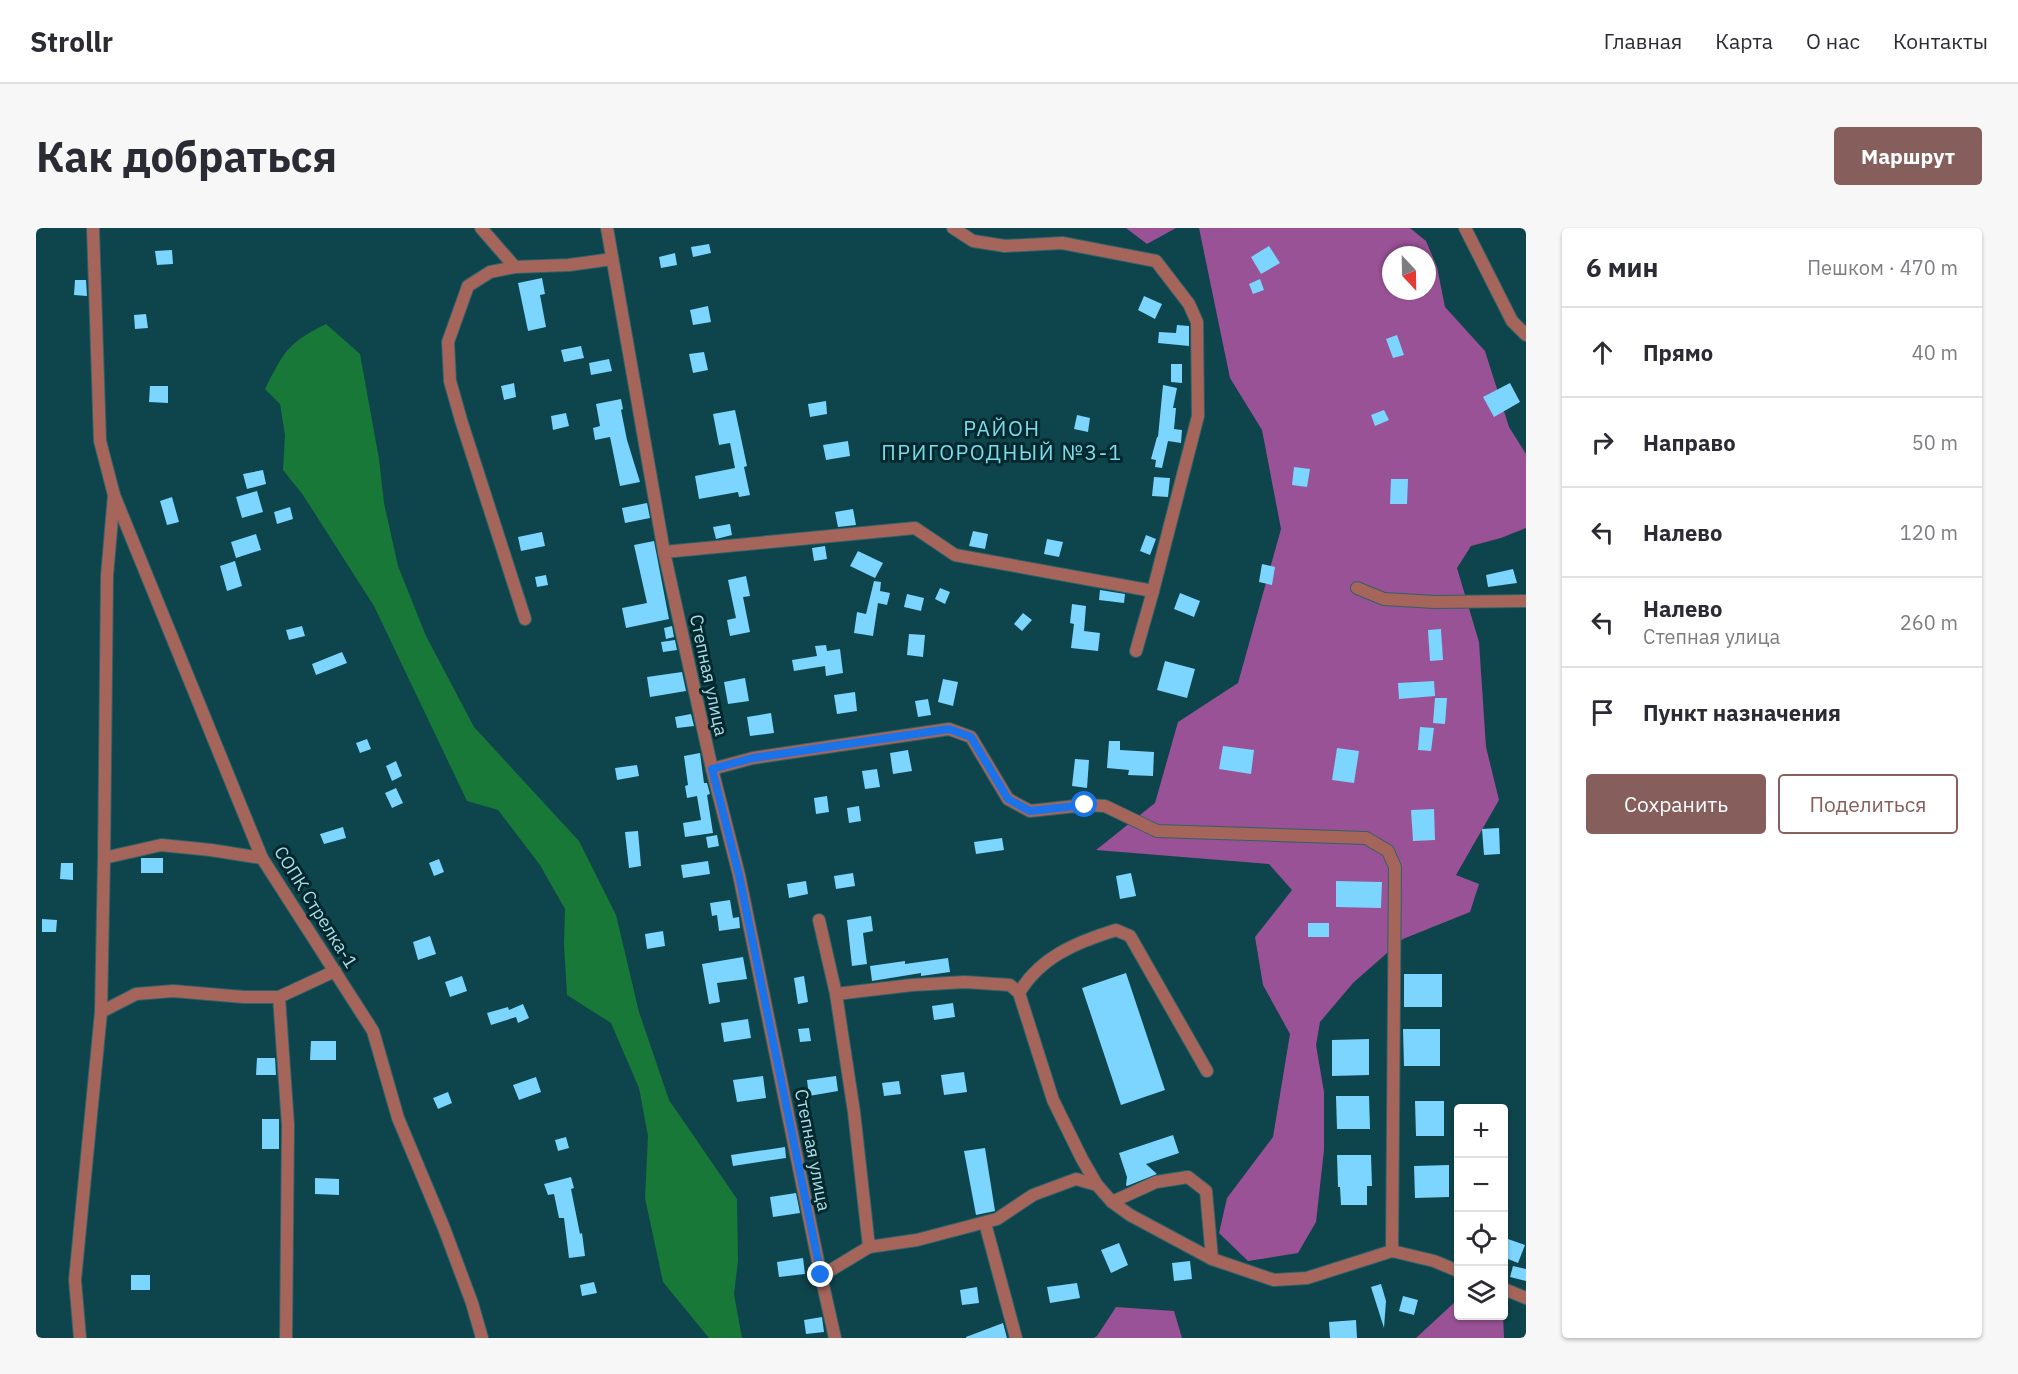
<!DOCTYPE html>
<html lang="ru">
<meta charset="utf-8">
<style>
body{margin:0;font-family:"IBM Plex Sans",sans-serif;background:#f7f7f7;color:#2b2b33}
.controls{position:absolute;right:18px;bottom:18px;display:grid;overflow:hidden;border-radius:6px;box-shadow:0 2px 4px #0004}
.controls button{width:54px;height:54px;display:grid;place-items:center;padding:0;border:0;border-bottom:2px solid #e1e1e2;background:#fff;color:#2b2b33;font:30px sans-serif}
.compass{position:absolute;left:1346px;top:18px;width:54px;height:54px;border-radius:50%;background:#fff;box-shadow:0 2px 4px #0004;rotate:158deg}
.stop{position:absolute;width:18px;height:18px;margin:-14px;border:4px solid #1a73e8;border-radius:50%;background:#fff}
.stop.end{background:#1a73e8;border-color:#fff;box-shadow:0 2px 6px #0008}
.list{margin:0;padding:0;list-style:none}
h2{display:flex;justify-content:space-between;align-items:center;height:78px;margin:0;padding:0 24px;font-size:26px}
h2 small{font-size:20px;font-weight:400;color:#7c7c81}
.list li{display:grid;grid-template-columns:39px 1fr auto;gap:18px;align-items:center;box-sizing:border-box;height:90px;padding:0 24px;border-top:2px solid #e1e1e2}
.list b{display:block;font-size:22px;white-space:nowrap}
.list p{margin:0;font-size:20px;white-space:nowrap;color:#7c7c81}
.list em{font-size:20px;font-style:normal;color:#7c7c81}
.actions{display:flex;gap:12px;padding:18px 24px}
.actions a{flex:1;padding:14px 0;border:2px solid #865e5c;border-radius:6px;text-align:center;font-size:21px;color:#865e5c}
.actions .main{background:#865e5c;color:#fff}
.icon{flex:none;width:33px;height:33px;fill:none;stroke:currentColor;stroke-width:2;stroke-linecap:round;stroke-linejoin:round}
.map{position:relative;flex:none;width:1490px;height:1110px;overflow:hidden;border-radius:6px}
header{display:flex;align-items:center;gap:36px;box-sizing:border-box;height:84px;padding:0 30px;background:#fff;border-bottom:2px solid #e1e1e2}
header strong{font-size:28px}
nav{display:flex;gap:33px;margin-inline-start:auto;font-size:21px}
.intro{display:flex;align-items:center;justify-content:space-between;box-sizing:border-box;height:144px;padding:0 36px}
h1{margin:0;font-size:42px}
.button{padding:15px 27px;border-radius:6px;background:#865e5c;color:#fff;font-size:21px;font-weight:700}
main{display:flex;gap:36px;padding:0 36px}
aside{flex:1;background:#fff;border-radius:6px;box-shadow:0 2px 4px #0004}
.map>svg:first-child{display:block}
</style>
<header>
<strong>Strollr</strong>
<nav><a>Главная</a><a>Карта</a><a>О нас</a><a>Контакты</a></nav>
</header>
<div class="intro"><h1>Как добраться</h1><a class="button">Маршрут</a></div>
<main>
<div class="map">
<svg width="1490" height="1110" viewBox="0 0 1490 1110">
<rect width="100%" height="100%" fill="#0e444b"/>
<g fill="#995295" fill-rule="evenodd">
<path d="M1090,0H1140L1111,16Z"/>
<path d="M1163,0H1374L1390,13L1401,39L1409,79L1449,123L1473,199L1490,226V300L1465,310L1435,318L1421,340L1443,414L1450,519L1463,572L1420,647L1443,656L1434,684L1367,711L1317,755L1284,794L1280,817L1288,864V922L1280,994L1262,1025L1212,1033L1183,1005L1191,970L1237,909L1254,806L1227,757L1219,709L1256,662L1233,636L1060,622L1119,575L1142,494L1202,455L1245,301L1226,202L1194,150ZM1355,27H1391V63H1355Z"/>
<path d="M1420,1073H1422V1088H1467L1468,1110H1380Z"/>
<path d="M1080,1079L1138,1083L1146,1110H1058L1061,1108Z"/>
</g>
<path fill="#187838" d="M290,96L324,126L343,231L348,275L362,338L390,408L438,499L543,613L580,687L603,784L633,872L701,971L702,1033L698,1066L706,1110H673L627,1054L609,970L612,908L603,860L575,795L531,767L528,716L529,681L504,637L462,582L431,573L338,378L267,267L247,242L249,207L244,176L229,161C248,124 251,115 290,96Z"/>
<g fill="#7bd5ff">
<path d="M673,16L675,25L657,29L655,19Z"/>
<path d="M1233,18L1244,35L1225,46L1215,29Z"/>
<path d="M136,22L137,36L121,37L119,23Z"/>
<path d="M639,25L641,37L625,40L623,29Z"/>
<path d="M506,50L509,66L504,67L510,99L492,103L482,55Z"/>
<path d="M1224,51L1228,62L1217,66L1213,56Z"/>
<path d="M39,52H50L51,68L38,67Z"/>
<path d="M1108,68L1126,76L1119,91L1102,82Z"/>
<path d="M672,78L675,94L657,97L654,82Z"/>
<path d="M110,86L112,100L99,101L98,87Z"/>
<path d="M1141,97L1153,98V118L1122,115L1123,104L1140,105Z"/>
<path d="M1361,107L1368,127L1357,130L1350,111Z"/>
<path d="M545,118L548,130L528,134L525,122Z"/>
<path d="M668,124L672,142L657,145L653,126Z"/>
<path d="M573,131L576,143L555,147L553,135Z"/>
<path d="M1135,136H1146V155L1135,154Z"/>
<path d="M478,155L480,169L468,172L465,158Z"/>
<path d="M1474,155L1484,174L1458,189L1447,169Z"/>
<path d="M1127,157L1141,160L1137,180H1140L1138,201L1146,202L1145,215L1132,213L1126,240L1119,239L1120,232L1115,231L1121,209H1122Z"/>
<path d="M114,158H132V175L113,174Z"/>
<path d="M585,171L587,181L585,182L591,212L604,254L584,258L574,209L559,212L557,200L564,198L560,176Z"/>
<path d="M790,173L791,186L774,189L772,176Z"/>
<path d="M699,182L711,238L708,239L714,267L703,269L702,264L663,271L659,248L699,240L694,215L683,217L677,186Z"/>
<path d="M1348,182L1353,192L1339,198L1335,187Z"/>
<path d="M530,185L533,198L517,202L515,188Z"/>
<path d="M1041,187L1054,190L1052,204L1038,201Z"/>
<path d="M812,213L814,228L790,232L787,217Z"/>
<path d="M1258,239L1274,241L1271,259L1256,257Z"/>
<path d="M227,242L230,256L211,261L207,246Z"/>
<path d="M1118,249L1134,250L1132,269L1116,268Z"/>
<path d="M1355,251H1372L1371,276H1354Z"/>
<path d="M221,263L227,284L206,290L200,269Z"/>
<path d="M136,269L143,294L131,297L124,273Z"/>
<path d="M611,275L614,290L589,295L586,280Z"/>
<path d="M254,279L257,291L241,296L238,284Z"/>
<path d="M817,281L820,297L802,299L799,284Z"/>
<path d="M694,296L696,307L680,311L677,299Z"/>
<path d="M937,303L952,306L949,321L933,318Z"/>
<path d="M506,304L509,318L485,323L482,309Z"/>
<path d="M220,306L225,322L200,330L195,314Z"/>
<path d="M1110,307L1120,311L1114,327L1104,323Z"/>
<path d="M1011,311L1027,314L1023,329L1008,326Z"/>
<path d="M618,313L633,391L590,400L586,380L611,375L598,317Z"/>
<path d="M789,318L791,331L778,333L776,320Z"/>
<path d="M822,323L847,335L839,350L814,338Z"/>
<path d="M199,333L206,358L191,363L184,338Z"/>
<path d="M1226,336L1239,339L1236,357L1223,354Z"/>
<path d="M1477,341L1481,355L1452,359L1450,347Z"/>
<path d="M510,347L512,357L501,359L499,349Z"/>
<path d="M710,348L714,368L707,369L714,404L694,408L691,392L700,390L692,352Z"/>
<path d="M838,353L845,354L844,363L854,365L851,377L842,375L837,408L818,405L821,384L830,386Z"/>
<path d="M904,360L914,364L909,376L899,371Z"/>
<path d="M1064,362L1089,366L1088,375L1063,372Z"/>
<path d="M1144,365L1164,373L1158,389L1138,381Z"/>
<path d="M871,366L888,370L885,383L868,379Z"/>
<path d="M1036,376L1050,378L1048,403L1064,405L1062,423L1035,420L1038,396L1034,395Z"/>
<path d="M987,385L996,392L986,403L978,396Z"/>
<path d="M266,398L269,408L253,412L250,402Z"/>
<path d="M636,398L638,409L630,411L628,400Z"/>
<path d="M1405,401L1407,432L1394,433L1392,402Z"/>
<path d="M873,406L889,407L887,429L871,427Z"/>
<path d="M639,412L641,422L627,424L625,414Z"/>
<path d="M790,417L791,423L804,421L807,445L790,448L789,438L758,443L756,432L781,428L779,418Z"/>
<path d="M306,424L311,435L280,447L276,436Z"/>
<path d="M1129,433L1159,441L1151,470L1121,462Z"/>
<path d="M646,444L650,463L614,469L611,449Z"/>
<path d="M709,450L713,473L692,476L688,454Z"/>
<path d="M907,451L922,454L917,478L902,474Z"/>
<path d="M1398,453L1399,468L1363,471L1362,455Z"/>
<path d="M819,464L821,483L801,486L798,467Z"/>
<path d="M1399,470H1411L1409,496L1397,495Z"/>
<path d="M892,471L895,487L882,489L879,473Z"/>
<path d="M735,485L738,505L714,508L711,489Z"/>
<path d="M655,486L658,498L641,500L639,489Z"/>
<path d="M1384,499L1398,500L1395,523L1382,522Z"/>
<path d="M331,511L335,521L324,525L320,515Z"/>
<path d="M1073,513H1084V522L1118,524L1117,548L1092,547L1093,542L1071,540Z"/>
<path d="M1187,518L1218,522L1215,546L1183,541Z"/>
<path d="M1301,520L1323,523L1318,555L1296,552Z"/>
<path d="M872,522L876,543L857,546L854,525Z"/>
<path d="M664,525L668,555H671L674,566L671,567L677,605L649,609L647,595L665,592L661,568L651,570L649,558L652,557L648,528Z"/>
<path d="M1039,531L1053,532L1051,560L1036,558Z"/>
<path d="M360,533L366,548L356,553L350,538Z"/>
<path d="M601,537L603,548L581,552L579,540Z"/>
<path d="M841,541L844,559L829,561L826,543Z"/>
<path d="M360,560L367,575L356,580L349,565Z"/>
<path d="M791,568L793,584L780,586L778,570Z"/>
<path d="M823,578L825,593L813,595L811,580Z"/>
<path d="M1398,581L1399,612L1377,613L1375,582Z"/>
<path d="M307,599L310,610L288,616L284,606Z"/>
<path d="M1463,600L1464,626L1448,627L1446,601Z"/>
<path d="M602,603L605,638L593,640L589,604Z"/>
<path d="M681,607L683,618L672,620L670,609Z"/>
<path d="M966,610L968,622L940,626L938,614Z"/>
<rect x="105" y="630" width="22" height="15"/>
<path d="M403,631L408,644L398,648L393,635Z"/>
<path d="M672,633L674,646L647,650L645,637Z"/>
<path d="M25,635H37V652L24,651Z"/>
<path d="M817,645L819,658L800,661L798,648Z"/>
<path d="M1095,645L1100,668L1084,671L1080,648Z"/>
<path d="M770,653L772,666L753,670L751,656Z"/>
<path d="M1300,653L1346,654L1345,680L1300,679Z"/>
<path d="M694,672L697,690L703,689L704,700L683,703L681,687L676,688L674,675Z"/>
<path d="M835,688L837,703L827,705L831,736L816,738L811,692Z"/>
<path d="M6,691L21,692L20,704H6Z"/>
<rect x="1272" y="695" width="21" height="14"/>
<path d="M627,703L629,718L611,721L609,706Z"/>
<path d="M394,708L400,726L382,732L377,714Z"/>
<path d="M707,729L711,751L681,755L684,774L673,776L666,736Z"/>
<path d="M912,730L914,744L885,748V745L836,753L834,738L869,733V736Z"/>
<path d="M1090,745L1129,862L1085,877L1046,760Z"/>
<rect x="1368" y="746" width="38" height="33"/>
<path d="M426,748L431,763L414,769L409,754Z"/>
<path d="M768,748L772,774L762,776L758,750Z"/>
<path d="M917,775L919,789L898,792L896,778Z"/>
<path d="M487,776L493,790L482,795L480,789L455,797L451,785L472,779L473,782Z"/>
<path d="M712,791L715,810L688,814L685,795Z"/>
<path d="M773,800L775,813L764,814L762,801Z"/>
<path d="M1367,801H1404V838H1368Z"/>
<path d="M1333,811V847L1296,848V812Z"/>
<path d="M275,813H300V832H274Z"/>
<path d="M221,830H239L240,847H220Z"/>
<path d="M928,844L931,864L908,867L905,847Z"/>
<path d="M727,848L730,870L701,874L697,852Z"/>
<path d="M800,848L802,863L773,868L771,852Z"/>
<path d="M500,849L505,864L483,872L477,857Z"/>
<path d="M863,853L865,866L848,868L846,855Z"/>
<path d="M412,864L416,875L402,881L397,870Z"/>
<path d="M1300,868H1333L1334,901H1301Z"/>
<path d="M1379,873H1408V908H1380Z"/>
<rect x="226" y="891" width="17" height="30"/>
<path d="M1137,907L1143,925L1110,936L1121,946L1091,958L1090,957L1091,949L1083,925Z"/>
<path d="M530,909L533,920L522,923L519,912Z"/>
<path d="M749,919L750,930L697,938L695,927Z"/>
<path d="M949,920L959,983L940,987L928,923Z"/>
<path d="M1301,927H1335L1336,958H1331V977H1305L1304,959H1302Z"/>
<path d="M1413,937V969L1379,970L1378,938Z"/>
<path d="M535,949L538,960L535,961L544,1006L546,1005L549,1028L533,1030L528,990H523L518,966L512,967L508,956Z"/>
<path d="M279,950L303,951V967L279,966Z"/>
<path d="M760,965L764,985L737,989L734,969Z"/>
<path d="M1472,1011L1489,1017L1482,1035L1467,1029Z"/>
<path d="M1083,1015L1092,1037L1075,1045L1065,1022Z"/>
<path d="M767,1030L769,1046L743,1049L741,1034Z"/>
<path d="M1154,1033L1156,1051L1138,1053L1136,1035Z"/>
<path d="M1477,1038L1490,1041V1053L1474,1049Z"/>
<rect x="95" y="1047" width="19" height="15"/>
<path d="M558,1054L561,1065L546,1068L544,1057Z"/>
<path d="M1041,1055L1044,1070L1014,1075L1011,1059Z"/>
<path d="M1345,1056L1350,1073L1348,1100L1335,1059Z"/>
<path d="M941,1059L943,1075L926,1077L924,1062Z"/>
<path d="M1367,1068L1382,1072L1378,1087L1363,1083Z"/>
<path d="M786,1089L788,1104L770,1106L768,1092Z"/>
<path d="M1320,1092L1321,1110H1294L1293,1094Z"/>
<path d="M967,1095L971,1110H930V1109Z"/>
</g>
<g fill="none" stroke-linecap="round" stroke-linejoin="round">
<defs>
<g id="minor">
<path d="M57,0L64,213L78,267L71,348L68,630"/>
<path d="M445,0L479,39L533,37L576,31"/>
<path d="M571,0L628,324L676,541L703,647L785,1048L799,1110"/>
<path d="M917,0L937,13L969,18L1026,15L1120,33L1153,76L1161,94L1162,188L1117,363L1100,423"/>
<path d="M1429,0L1476,93L1490,107"/>
<path d="M479,39L454,44L432,58L412,114L414,153L425,192L489,391"/>
<path d="M78,267L226,630L337,803L362,890L408,1000L436,1075L446,1110"/>
<path d="M628,324L879,300L919,327L1117,363"/>
<path d="M1321,360L1348,371L1399,374L1490,373"/>
<path d="M676,541L717,530L913,501L935,509L972,571L994,583L1049,577L1069,578L1121,603L1330,610L1352,623L1359,639L1356,1023"/>
<path d="M783,692L800,766L818,884L833,1019"/>
<path d="M983,765C1004,729 1041,714 1080,702L1094,708L1171,843"/>
<path d="M800,766L876,757L929,754L974,757L983,765L1017,872L1046,931L1061,957L1076,974L1094,987L1176,1031L1238,1052L1271,1050L1356,1023L1398,1033L1422,1043"/>
<path d="M65,784L100,766L137,763L208,769H243"/>
<path d="M1076,974L1120,954L1152,949L1170,963L1176,1031"/>
<path d="M949,995L980,1110"/>
<path d="M785,1048L833,1019L881,1012L961,991L997,967L1040,951L1061,957"/>
<path d="M1468,1061L1490,1070"/>
<path d="M44,1110L39,1052L65,784L68,630L125,617L175,622L226,630"/>
<path d="M250,1110L252,897L243,769L299,743"/>
</g>
</defs>
<use href="#minor" stroke="#2e6269" stroke-width="14"/>
<use href="#minor" stroke="#a5655b" stroke-width="12"/>
</g>
<g fill="none" stroke-linecap="round" stroke-linejoin="round">
<path stroke="#1a73e8" stroke-width="8" d="M785,1047L703,647L676,541L717,530L913,501L935,509L972,571L994,583L1049,577"/>
</g>
<g text-anchor="middle" dominant-baseline="central" stroke-width="6" stroke-linejoin="round" paint-order="stroke">
<g font-size="18" fill="#b0dbe3" stroke="#00292f">
<text transform="translate(673 447) rotate(78)">Степная улица</text>
<text transform="translate(280 679) rotate(58)">СОПК Стрелка-1</text>
<text transform="translate(777 922) rotate(79)">Степная улица</text>
</g>
<g font-size="21" letter-spacing="1.5" fill="#7ddbea" stroke="#00292f">
<text x="966" y="200">РАЙОН<tspan x="966" dy="24">ПРИГОРОДНЫЙ №3-1</tspan></text>
</g>
</g>
</svg>
<div class="controls">
<button>+</button>
<button>−</button>
<button><svg class="icon" aria-label="locate" viewBox="0 0 24 24"><circle cx="12" cy="12" r="6"/><path d="M12 2v4M12 18v4M2 12h4M18 12h4"/></svg></button>
<button><svg class="icon" aria-label="layers" viewBox="0 0 24 24"><path d="M12 4l9 5-9 5-9-5zM3 14l9 5 9-5"/></svg></button>
</div>
<svg class="compass" viewBox="-18 -18 36 36"><path d="M0-13l5 13h-10z" fill="#e53935"/><path d="M0 13l5-13h-10z" fill="#7c7c81"/></svg>
<div class="stop" style="left:1049px;top:577px"></div>
<div class="stop end" style="left:785px;top:1047px"></div>
</div>
<aside>
<h2>6 мин<small>Пешком · 470 m</small></h2>
<ul class="list">
<li><svg class="icon" aria-label="ahead" viewBox="0 0 24 24"><path d="M12 20V5M6 11l6-6 6 6"/></svg><div><b>Прямо</b></div><em>40 m</em></li>
<li><svg class="icon" aria-label="right" viewBox="0 0 24 24"><path d="M7 20v-9h11M14 6l5 5-5 5"/></svg><div><b>Направо</b></div><em>50 m</em></li>
<li><svg class="icon" aria-label="left" viewBox="0 0 24 24"><path d="M17 20v-9H6M10 6l-5 5 5 5"/></svg><div><b>Налево</b></div><em>120 m</em></li>
<li><svg class="icon" aria-label="left" viewBox="0 0 24 24"><path d="M17 20v-9H6M10 6l-5 5 5 5"/></svg><div><b>Налево</b><p>Степная улица</p></div><em>260 m</em></li>
<li><svg class="icon" aria-label="arrive" viewBox="0 0 24 24"><path d="M6 21V4h12l-3 4 3 4H6"/></svg><div><b>Пункт назначения</b></div></li>
</ul>
<div class="actions"><a class="main">Сохранить</a><a>Поделиться</a></div>
</aside>
</main>
